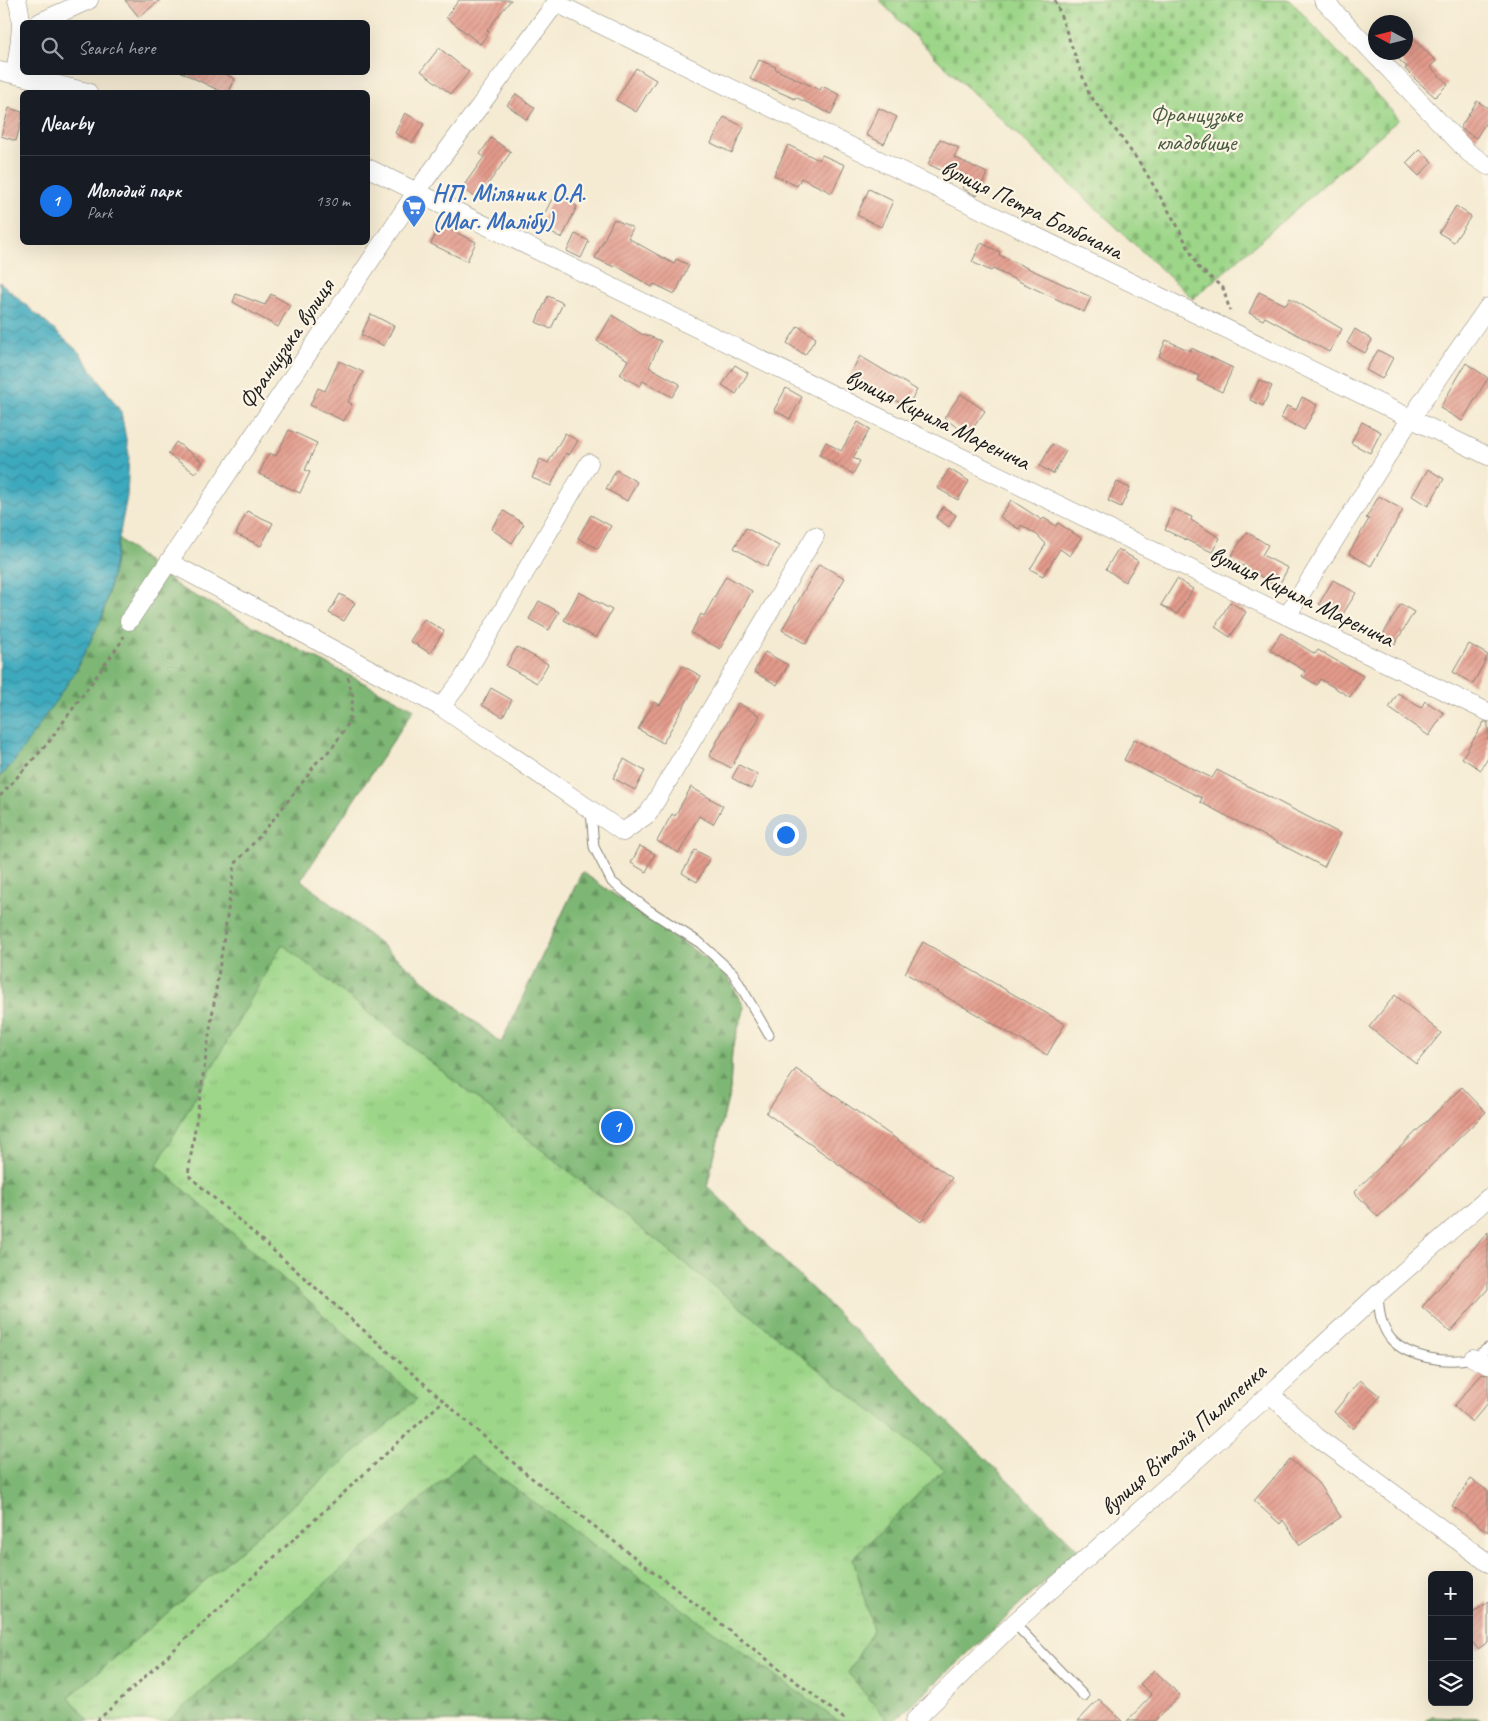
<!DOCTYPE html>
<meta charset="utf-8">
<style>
body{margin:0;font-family:Caveat,sans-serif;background:#242831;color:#f1f3f6}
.controls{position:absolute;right:15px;bottom:15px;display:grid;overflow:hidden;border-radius:8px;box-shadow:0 5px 20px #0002}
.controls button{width:45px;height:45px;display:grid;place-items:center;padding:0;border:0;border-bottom:1px solid #363941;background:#171b24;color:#f1f3f6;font:25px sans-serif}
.compass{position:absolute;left:1368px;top:15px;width:45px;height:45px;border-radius:50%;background:#171b24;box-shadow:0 5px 20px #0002;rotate:277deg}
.you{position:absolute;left:785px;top:834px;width:18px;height:18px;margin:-12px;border:4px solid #fff;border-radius:50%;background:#1a73e8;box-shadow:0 0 0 8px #1a73e833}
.badge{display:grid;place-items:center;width:32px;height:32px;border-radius:50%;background:#1a73e8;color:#fff;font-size:16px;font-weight:700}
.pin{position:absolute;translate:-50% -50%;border:2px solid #fff;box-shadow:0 1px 5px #0006}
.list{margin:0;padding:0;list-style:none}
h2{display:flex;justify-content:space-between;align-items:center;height:65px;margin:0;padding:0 20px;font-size:21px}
h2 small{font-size:16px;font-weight:400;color:#9ea1a6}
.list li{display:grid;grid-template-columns:32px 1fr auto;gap:15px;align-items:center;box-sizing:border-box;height:90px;padding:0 20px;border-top:1px solid #363941}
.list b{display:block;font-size:19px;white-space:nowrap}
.list p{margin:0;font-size:16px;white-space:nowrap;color:#9ea1a6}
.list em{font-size:16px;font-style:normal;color:#9ea1a6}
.icon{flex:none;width:28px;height:28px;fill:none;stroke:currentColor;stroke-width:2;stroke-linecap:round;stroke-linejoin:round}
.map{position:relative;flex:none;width:1488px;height:1721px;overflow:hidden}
.search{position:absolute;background:#171b24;box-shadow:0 5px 20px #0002;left:20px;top:20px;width:350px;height:55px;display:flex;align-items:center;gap:12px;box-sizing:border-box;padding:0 18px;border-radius:8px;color:#9ea1a6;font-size:19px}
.panel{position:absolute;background:#171b24;box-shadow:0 5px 20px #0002;left:20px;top:90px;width:350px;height:155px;border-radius:8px}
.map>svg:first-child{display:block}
</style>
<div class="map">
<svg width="1488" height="1721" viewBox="0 0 1488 1721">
<defs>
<pattern id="grass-tufts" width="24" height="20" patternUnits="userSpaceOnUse" patternTransform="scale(1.25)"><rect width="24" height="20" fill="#9dd689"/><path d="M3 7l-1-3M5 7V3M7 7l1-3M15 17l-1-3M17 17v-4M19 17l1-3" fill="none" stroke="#87b776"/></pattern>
<pattern id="forest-firs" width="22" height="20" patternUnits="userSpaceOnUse" patternTransform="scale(1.25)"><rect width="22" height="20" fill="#7eb775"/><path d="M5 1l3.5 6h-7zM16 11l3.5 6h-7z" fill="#66945f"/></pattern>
<pattern id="cemetery-stones" width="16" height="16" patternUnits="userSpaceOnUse" patternTransform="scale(1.25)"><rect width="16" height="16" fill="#9dd689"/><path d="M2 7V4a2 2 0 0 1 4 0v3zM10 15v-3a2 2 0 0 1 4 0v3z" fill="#87b776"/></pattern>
<pattern id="water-waves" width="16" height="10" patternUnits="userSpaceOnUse" patternTransform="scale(1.25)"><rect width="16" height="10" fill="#3da9bd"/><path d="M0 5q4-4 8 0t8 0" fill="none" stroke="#328999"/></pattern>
<pattern id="building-hatch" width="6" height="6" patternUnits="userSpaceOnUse" patternTransform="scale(1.25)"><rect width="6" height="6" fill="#e29a8b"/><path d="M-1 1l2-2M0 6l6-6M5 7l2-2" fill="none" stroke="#c18477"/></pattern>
</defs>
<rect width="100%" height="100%" fill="#fcf5e5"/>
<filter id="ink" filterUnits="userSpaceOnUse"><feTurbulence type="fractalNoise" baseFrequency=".02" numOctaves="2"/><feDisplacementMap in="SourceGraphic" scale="10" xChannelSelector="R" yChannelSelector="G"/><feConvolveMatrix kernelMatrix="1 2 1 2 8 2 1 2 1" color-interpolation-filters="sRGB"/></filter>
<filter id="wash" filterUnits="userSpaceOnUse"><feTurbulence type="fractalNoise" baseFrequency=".0096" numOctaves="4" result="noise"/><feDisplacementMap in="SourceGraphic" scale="20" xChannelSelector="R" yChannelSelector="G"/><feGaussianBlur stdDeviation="1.12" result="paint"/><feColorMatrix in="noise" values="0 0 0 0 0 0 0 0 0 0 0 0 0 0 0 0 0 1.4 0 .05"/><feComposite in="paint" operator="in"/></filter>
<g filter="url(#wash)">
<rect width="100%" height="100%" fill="#f5ebd3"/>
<path fill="url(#grass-tufts)" stroke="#5c7952" d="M119,539L180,588L414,709L301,880L501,1043L582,872L725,972L744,1007L732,1050L730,1090L707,1186L1079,1550L894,1721H0V777L13,763L102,618Z"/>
<g fill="url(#forest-firs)" stroke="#4d6a48">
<path d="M119,539L180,588L414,709L301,880L501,1043L582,872L725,972L744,1007L732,1050L730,1090L707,1186L1079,1550L894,1721H888L848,1673L873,1630L853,1558L944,1469L282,944L157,1165L417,1399L69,1697L89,1721H0V777L13,763L102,618L110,585Z"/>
<path d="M470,1456L838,1721H168Z"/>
<path d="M1432,1716L1477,1718L1482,1721H1425Z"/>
</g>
<path fill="url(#cemetery-stones)" stroke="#5c7952" d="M879,0H1290L1399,119L1193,299L939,61Z"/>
<path fill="url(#water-waves)" stroke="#2c626c" d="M0,282L80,353L121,412L129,455L127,496L110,585L102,618L74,674L13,763L0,777Z"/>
<g id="blocks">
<g fill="url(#building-hatch)">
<path d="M125,0H160L139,17Z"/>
<path d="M459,0H511L487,30L489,32L480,44L446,17Z"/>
<path d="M1406,32L1436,61L1430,67L1448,84L1435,97L1416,80L1405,69L1407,67L1391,52H1406Z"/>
<path d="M439,48L469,72L451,94L421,71Z"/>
<path d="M759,60L776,67L775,69L820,90L822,86L840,95L831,114L795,97V99L750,79Z"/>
<path d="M636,68L656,80L636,112L616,100Z"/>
<path d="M181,72H221L235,79L229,92H222Z"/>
<path d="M516,94L535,108L527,120L507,105Z"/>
<path d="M1477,101L1488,108V119L1476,138L1460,128Z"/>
<path d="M9,108L22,112V119L16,141L1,136Z"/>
<path d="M879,108L897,117L884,144L866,135Z"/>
<path d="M405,113L424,124L413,143L395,133Z"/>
<path d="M724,117L744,127L732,153L711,143Z"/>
<path d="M491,138L511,152L488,184L489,185L479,200L462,188L484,157L480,154Z"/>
<path d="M940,139L959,148L954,157L987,173L977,196L962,188L965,182L928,164Z"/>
<path d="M788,145L819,160L822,155L845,165L832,193L801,178L797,186L774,175Z"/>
<path d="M1420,149L1432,162L1419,176L1406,163Z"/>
<path d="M869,189L893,201L881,227L857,215Z"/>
<path d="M554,195L577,206L562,238L538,227Z"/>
<path d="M1456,206L1471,216L1454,242L1439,233Z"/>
<path d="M614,219L633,228L628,238L674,264L676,259L689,265L675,294L654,284L652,287L615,265L614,267L595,258Z"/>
<path d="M440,225L476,242L467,261L431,244Z"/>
<path d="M575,234L589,241L581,258L567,251Z"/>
<path d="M981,243L1000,252L999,255L1091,297L1084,312L993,269L991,271L972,262Z"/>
<path d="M1259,292L1286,305L1290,298L1342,329L1329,352L1265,317L1263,320L1249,313Z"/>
<path d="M236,294L265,305L271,294L290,305L278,327L233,302Z"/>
<path d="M548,296L563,303L551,329L536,322Z"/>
<path d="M371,314L394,326L384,346L361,335Z"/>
<path d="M612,315L643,335L644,334L661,341L649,367L680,384L672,397L643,381L640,386L620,375L628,360L597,341Z"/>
<path d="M798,326L816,338L805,355L787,343Z"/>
<path d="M1355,329L1372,340L1365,353L1347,343Z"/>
<path d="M1166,340L1190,351L1191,348L1233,368L1222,392L1197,380L1199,376L1159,356Z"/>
<path d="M1378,350L1393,358L1382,379L1366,370Z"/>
<path d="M860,356L917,390L907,407L871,386L870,388L849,376Z"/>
<path d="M339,361L363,372L348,402L352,404L344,421L310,405L318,388L325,391Z"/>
<path d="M1466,363L1488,378L1462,421L1440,408Z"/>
<path d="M735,365L748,373L736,394L722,385Z"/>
<path d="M1259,380L1272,386L1263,406L1250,400Z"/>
<path d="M786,388L802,397L790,419L774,410Z"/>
<path d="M961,394L985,411L968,435L944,418Z"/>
<path d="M1302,397L1317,405L1304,430L1281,418L1287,406L1296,410Z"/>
<path d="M858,422L870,429L853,458L860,461L853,474L819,455L826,442L841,451Z"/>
<path d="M1362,422L1381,432L1370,453L1351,443Z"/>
<path d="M289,430L317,443L305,470L310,472L300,493L259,474L269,453L276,456Z"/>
<path d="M565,433L578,441L569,455L566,453L551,486L532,478L540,459L548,463Z"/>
<path d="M176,442L203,462L195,473L168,454Z"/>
<path d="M1052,444L1066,451L1053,474L1040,466Z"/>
<path d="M949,469L969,481L958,500L937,488Z"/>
<path d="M1428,469L1444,479L1428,506L1412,496Z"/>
<path d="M616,470L637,482L627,501L606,489Z"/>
<path d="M1117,482L1130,488L1121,507L1108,501Z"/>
<path d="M1379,496L1403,510L1371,566L1349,553L1369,519L1366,518Z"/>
<path d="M1011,500L1042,520L1044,518L1056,526L1058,523L1081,538L1070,556L1060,549L1043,576L1030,569L1046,544L1037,535L1021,525L1019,529L1000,517Z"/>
<path d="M943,507L956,515L949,527L936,518Z"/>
<path d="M1174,509L1192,517L1191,520L1220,538L1212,552L1165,530Z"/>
<path d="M247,511L273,523L261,546L236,534Z"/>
<path d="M504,511L524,524L512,543L491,529Z"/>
<path d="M591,515L611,526L598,549L578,538Z"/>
<path d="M746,528L779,546L767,567L734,548Z"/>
<path d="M1247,532L1268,545L1262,555L1288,568L1278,587L1230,558Z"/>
<path d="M1118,549L1138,561L1125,582L1106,569Z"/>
<path d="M819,564L845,578L806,644L782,630Z"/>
<path d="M726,576L752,591L720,649L691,633L701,614L704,616Z"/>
<path d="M1177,579L1193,589L1177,614L1161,605Z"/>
<path d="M1333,580L1356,593L1341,617L1319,604Z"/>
<path d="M579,592L612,610L596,638L564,620Z"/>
<path d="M340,594L355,603L344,621L329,613Z"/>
<path d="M539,601L559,612L549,630L529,619Z"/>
<path d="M1230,602L1246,612L1230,637L1215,627Z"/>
<path d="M1401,604L1414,612L1395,644L1382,636Z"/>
<path d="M424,619L444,631L430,653L410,641Z"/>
<path d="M1281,633L1315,654L1318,650L1363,676L1350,697L1320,679L1317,685L1302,676L1305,671L1270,650Z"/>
<path d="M1469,644L1488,655L1473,684L1453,672Z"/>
<path d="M517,647L548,664L537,683L506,666Z"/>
<path d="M765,652L788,665L777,685L754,672Z"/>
<path d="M683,666L701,676L663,743L638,729L654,702L660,705Z"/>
<path d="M491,688L512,700L503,717L482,705Z"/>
<path d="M1398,693L1421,708L1425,701L1444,713L1429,736L1389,708Z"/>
<path d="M738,703L760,716L731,768L709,756Z"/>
<path d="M1484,722H1488V758L1481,770L1462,758Z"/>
<path d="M1134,739L1212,778L1217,770L1341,834L1324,867L1200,802L1202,798L1124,760Z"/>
<path d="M624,759L645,771L635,790L613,778Z"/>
<path d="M739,765L758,775L751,789L732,778Z"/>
<path d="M691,787L723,806L713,824L699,816L679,853L657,841L672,814L675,816Z"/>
<path d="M640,846L655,854L646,872L631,863Z"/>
<path d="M695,850L710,858L697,882L682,873Z"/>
<path d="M923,942L1065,1024L1047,1055L905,973Z"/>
<path d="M1395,995L1441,1033L1416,1064L1369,1027Z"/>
<path d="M796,1069L952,1178L921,1222L766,1113Z"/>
<path d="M1462,1087L1486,1112L1378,1217L1354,1192Z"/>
<path d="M1488,1232V1289L1450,1332L1422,1307Z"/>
<path d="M1482,1374L1488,1375V1403L1472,1422L1454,1406Z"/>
<path d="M1360,1380L1380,1396L1353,1429L1334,1412Z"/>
<path d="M1290,1459L1318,1483L1341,1517L1300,1545L1283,1520L1280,1524L1254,1501Z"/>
<path d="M1471,1479L1488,1491V1532L1452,1506Z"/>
<path d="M1488,1602V1642L1478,1649L1469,1638V1616Z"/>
<path d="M1154,1670L1180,1695L1155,1721H1127L1152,1695L1140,1684Z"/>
<path d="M1099,1699L1122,1721H1078Z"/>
</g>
</g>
</g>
<g filter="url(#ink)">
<use href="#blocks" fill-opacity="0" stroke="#888478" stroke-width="1"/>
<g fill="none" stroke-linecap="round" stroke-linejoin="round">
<defs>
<g id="service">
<path d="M591,811L594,847L612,882L650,911L700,943L733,973L769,1035"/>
<path d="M1378,1294C1379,1310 1380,1326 1391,1339C1408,1358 1447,1364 1472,1358C1477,1357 1483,1351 1488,1348"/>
<path d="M1014,1623L1084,1696"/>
</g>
<g id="minor">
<path d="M1323,0L1469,153L1488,166"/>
<path d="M556,3L1488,456"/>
<path d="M40,22L89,0"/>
<path d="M0,71L88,92"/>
<path d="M15,74C18,50 25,23 17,0"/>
<path d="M368,168L1287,616L1488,712"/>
<path d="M169,562L441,707L462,680L589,463"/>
<path d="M1287,616L1411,418L1488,307"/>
<path d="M129,621L417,191L558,0"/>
<path d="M441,707L623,832L648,814L815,536"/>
<path d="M1473,1358L1488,1365"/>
<path d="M1270,1394L1317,1437L1488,1563"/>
<path d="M914,1721L1014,1623L1270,1394L1378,1294L1488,1198"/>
</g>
</defs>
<use href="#service" stroke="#888478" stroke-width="11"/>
<use href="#minor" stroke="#888478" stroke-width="19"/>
<g stroke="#888478" stroke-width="3" stroke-dasharray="4 4" stroke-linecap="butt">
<path d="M1055,0L1089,94L1142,166L1177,225L1198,267L1223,288L1230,311"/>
<path d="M348,677L353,697L350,719L345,729L332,748L315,764L309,774L265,830L235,864L188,1175L524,1472L847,1721"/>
<path d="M0,796L48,743L121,642L124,636"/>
<path d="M97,1721L443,1401"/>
</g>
<use href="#service" stroke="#fff" stroke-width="9"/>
<use href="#minor" stroke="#fff" stroke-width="18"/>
</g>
</g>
<defs>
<symbol id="supermarket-pin" viewBox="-11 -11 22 30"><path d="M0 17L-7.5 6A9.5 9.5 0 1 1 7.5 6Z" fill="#3f7fe0" stroke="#fcf5e5"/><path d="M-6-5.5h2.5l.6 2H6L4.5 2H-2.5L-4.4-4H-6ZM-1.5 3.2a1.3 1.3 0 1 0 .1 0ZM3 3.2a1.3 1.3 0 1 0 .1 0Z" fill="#fff"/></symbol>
</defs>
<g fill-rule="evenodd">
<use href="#supermarket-pin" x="400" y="193" width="28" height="38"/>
</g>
<g text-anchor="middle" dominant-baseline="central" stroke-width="4.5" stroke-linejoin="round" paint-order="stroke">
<g font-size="24" fill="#495d42" stroke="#fcf5e5">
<text x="1196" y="114">Французьке<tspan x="1196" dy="28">кладовище</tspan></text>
</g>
<g font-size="24" font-weight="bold" fill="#366cbe" stroke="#fcf5e5" text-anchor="start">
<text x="432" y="193">НП. Міляник О.А.<tspan x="432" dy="28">(Маг. Малібу)</tspan></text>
</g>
<g font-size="24" fill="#1c1c1c" stroke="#fcf5e5">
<text transform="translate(1032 209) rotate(26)">вулиця Петра Болбочана</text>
<text transform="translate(286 344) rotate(-56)">Французька вулиця</text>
<text transform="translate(938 419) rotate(26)">вулиця Кирила Маренича</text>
<text transform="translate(1302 596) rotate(26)">вулиця Кирила Маренича</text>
<text transform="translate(1183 1439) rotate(-42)">вулиця Віталія Пилипенка</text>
</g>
</g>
</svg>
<div class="controls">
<button>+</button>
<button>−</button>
<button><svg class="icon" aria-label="layers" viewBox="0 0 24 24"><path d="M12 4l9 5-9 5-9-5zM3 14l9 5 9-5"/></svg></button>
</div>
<svg class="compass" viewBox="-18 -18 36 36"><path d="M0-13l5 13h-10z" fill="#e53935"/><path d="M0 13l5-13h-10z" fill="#9ea1a6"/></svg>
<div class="you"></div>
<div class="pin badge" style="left:617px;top:1127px">1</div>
<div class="search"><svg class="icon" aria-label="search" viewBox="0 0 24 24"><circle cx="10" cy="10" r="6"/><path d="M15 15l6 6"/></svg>Search here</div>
<section class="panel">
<h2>Nearby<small></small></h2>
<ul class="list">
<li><span class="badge">1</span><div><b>Молодий парк</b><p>Park</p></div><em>130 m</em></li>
</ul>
</section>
</div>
